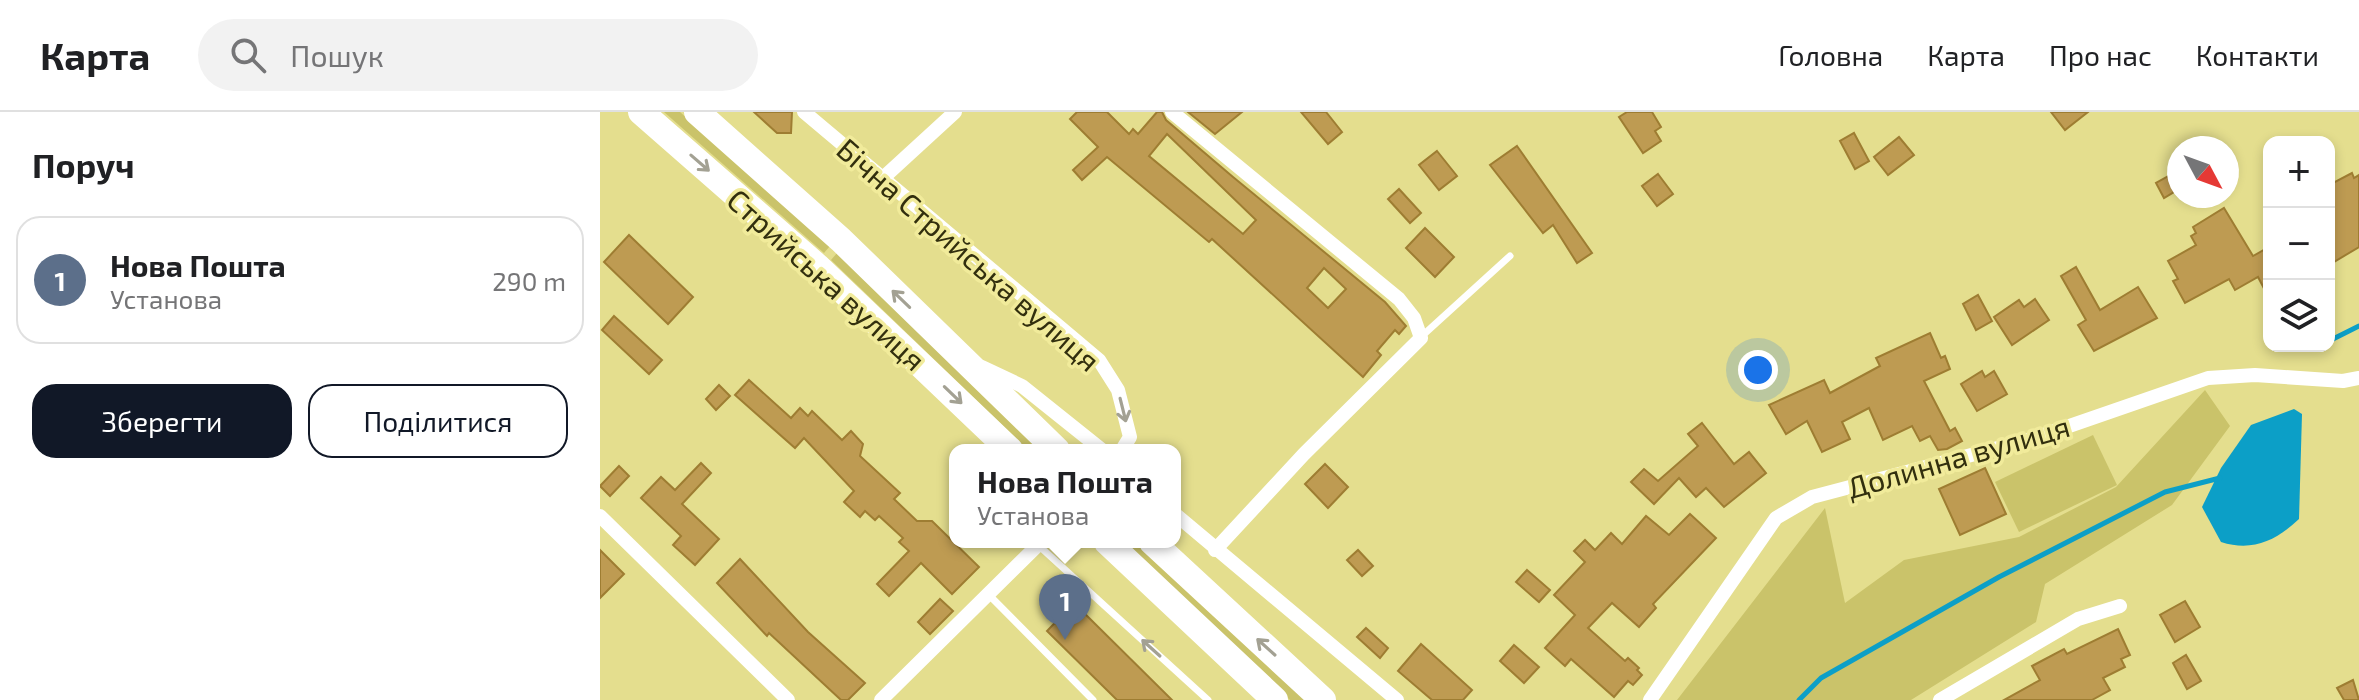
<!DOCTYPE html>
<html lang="uk">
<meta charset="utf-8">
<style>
body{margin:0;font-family:"Exo 2",sans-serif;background:#f2f2f2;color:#202124}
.controls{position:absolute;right:24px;top:24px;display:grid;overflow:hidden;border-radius:16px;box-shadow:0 4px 12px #0003}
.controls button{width:72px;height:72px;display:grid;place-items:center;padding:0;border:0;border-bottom:2px solid #e0e0e0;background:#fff;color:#202124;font:40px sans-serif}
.compass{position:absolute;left:1567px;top:24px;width:72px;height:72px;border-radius:50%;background:#fff;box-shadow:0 4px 12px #0003;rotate:131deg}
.you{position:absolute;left:1158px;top:258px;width:28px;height:28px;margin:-20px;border:6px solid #fff;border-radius:50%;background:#1a73e8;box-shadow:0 0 0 12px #1a73e833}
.badge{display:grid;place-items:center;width:52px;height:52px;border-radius:50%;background:#111827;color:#fff;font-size:26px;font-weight:700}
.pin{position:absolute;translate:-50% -66px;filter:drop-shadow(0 2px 4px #0008)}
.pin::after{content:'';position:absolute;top:42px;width:28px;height:24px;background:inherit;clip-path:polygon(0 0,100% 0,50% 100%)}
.popup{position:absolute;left:349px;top:332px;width:232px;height:104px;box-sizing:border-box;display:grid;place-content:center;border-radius:16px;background:#fff;filter:drop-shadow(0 2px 6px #0005);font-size:26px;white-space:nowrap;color:#757577}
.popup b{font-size:30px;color:#202124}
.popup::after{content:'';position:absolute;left:50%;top:100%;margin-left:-16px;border:16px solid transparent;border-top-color:#fff}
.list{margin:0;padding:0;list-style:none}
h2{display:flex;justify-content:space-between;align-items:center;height:104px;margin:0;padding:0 32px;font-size:34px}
h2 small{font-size:26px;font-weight:400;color:#757577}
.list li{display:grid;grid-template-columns:52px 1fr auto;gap:24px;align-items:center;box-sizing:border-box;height:128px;margin:0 16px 16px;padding:0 16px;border:2px solid #e0e0e0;border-radius:24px}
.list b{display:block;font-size:30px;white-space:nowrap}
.list p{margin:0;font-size:26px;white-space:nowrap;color:#757577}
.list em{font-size:26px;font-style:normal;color:#757577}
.actions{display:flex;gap:16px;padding:24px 32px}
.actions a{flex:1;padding:18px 0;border:2px solid #111827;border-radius:24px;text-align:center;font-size:28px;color:#111827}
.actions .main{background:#111827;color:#fff}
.icon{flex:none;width:44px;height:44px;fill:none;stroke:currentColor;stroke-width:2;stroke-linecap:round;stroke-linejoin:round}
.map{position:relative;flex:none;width:1759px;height:588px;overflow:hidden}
header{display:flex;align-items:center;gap:48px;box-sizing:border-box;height:112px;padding:0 40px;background:#fff;border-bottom:2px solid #e0e0e0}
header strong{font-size:38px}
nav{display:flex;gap:44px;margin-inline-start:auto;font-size:28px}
.search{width:560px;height:72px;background:#f2f2f2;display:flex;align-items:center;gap:20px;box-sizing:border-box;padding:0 28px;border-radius:44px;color:#757577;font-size:30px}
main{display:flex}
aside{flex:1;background:#fff}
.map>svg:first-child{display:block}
</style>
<header>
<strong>Карта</strong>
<div class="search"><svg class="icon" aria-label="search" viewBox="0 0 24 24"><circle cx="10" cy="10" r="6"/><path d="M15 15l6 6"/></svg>Пошук</div>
<nav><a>Головна</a><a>Карта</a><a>Про нас</a><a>Контакти</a></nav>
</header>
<main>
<aside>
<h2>Поруч<small></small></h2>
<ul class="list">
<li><span class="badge" style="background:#5c6f8a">1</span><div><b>Нова Пошта</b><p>Установа</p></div><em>290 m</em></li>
</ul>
<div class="actions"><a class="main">Зберегти</a><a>Поділитися</a></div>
</aside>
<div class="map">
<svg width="1759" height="588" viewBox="0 0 1759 588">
<rect width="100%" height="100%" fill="#e4de8e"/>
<g fill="#cac36a">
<path d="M64,0H80L230,134L224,141Z"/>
<path d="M237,141L442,338H428L231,148Z"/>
<path d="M1605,278L1630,314L1572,393L1445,472L1436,510L1311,588H1077L1225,396L1245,491L1304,448L1419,425L1516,375Z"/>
<path d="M1493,323L1517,373L1419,420L1395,370Z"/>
<path d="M523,430H538L706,588H690Z"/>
</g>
<path fill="#0c9fc7" d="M1694,297L1702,302L1699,407C1676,429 1652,440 1621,430L1602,395L1621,356L1651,313Z"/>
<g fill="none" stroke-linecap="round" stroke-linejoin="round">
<g stroke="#0c9fc7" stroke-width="5">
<path d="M1729,229L1759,214"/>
<path d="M1717,236L1720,234"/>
<path d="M1199,588L1221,566L1399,465L1565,380L1620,366"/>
</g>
</g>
<g fill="#be9b52" stroke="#9e7d32" stroke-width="2" fill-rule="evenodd">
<path d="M154,0H192L191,21H177Z"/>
<path d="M477,0H507L529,22L533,17L538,22L557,0H562L566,8L633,65L785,190L806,214L799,222L795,218L777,239L781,243L763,265L612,127L609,130L507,45L482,68L473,58L498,35L470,7ZM567,22L656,108L643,122L549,44ZM724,156L746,177L728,196L707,176Z"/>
<path d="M588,0H642L615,22Z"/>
<path d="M701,0H726L742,20L728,32Z"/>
<path d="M1027,0H1052L1061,15L1055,19L1061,29L1043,41L1019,5Z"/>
<path d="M1451,0H1488L1465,18Z"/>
<path d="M1254,21L1269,49L1255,57L1240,29Z"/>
<path d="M1299,25L1314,43L1288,63L1274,45Z"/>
<path d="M917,34L992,141L977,151L953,113L943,121L890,53Z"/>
<path d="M837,39L857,64L839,78L819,53Z"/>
<path d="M1574,61L1579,77L1564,86L1556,71Z"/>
<path d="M1752,61L1754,66L1759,63V135L1729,153V73Z"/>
<path d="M1058,62L1073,82L1057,94L1042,74Z"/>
<path d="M799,77L821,101L810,111L788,87Z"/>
<path d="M1624,96L1653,144L1669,135V186L1658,165L1635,178L1629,167L1585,191L1573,169L1578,167L1568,149L1596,133L1591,124L1596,121L1593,115Z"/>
<path d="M825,116L854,145L835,165L806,136Z"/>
<path d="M29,123L93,185L68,212L4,150Z"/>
<path d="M1476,155L1500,198L1538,175L1557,206L1494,239L1478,213L1486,208L1461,164Z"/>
<path d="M1378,183L1392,209L1376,218L1363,192Z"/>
<path d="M1435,187L1449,208L1412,233L1394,205L1419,188L1424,195Z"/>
<path d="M14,204L62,248L49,262L2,218Z"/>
<path d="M1330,221L1341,246L1345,244L1350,257L1324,269L1350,319L1355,316L1362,329L1347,337L1338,338L1330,324L1320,329L1312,314L1283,328L1269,296L1242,310L1250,327L1222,340L1207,309L1186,322L1169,293L1224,268L1230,281L1280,254L1276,246Z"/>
<path d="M1382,259L1385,265L1394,259L1407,282L1377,299L1361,272Z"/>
<path d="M149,268L191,306L200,296L208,304L212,299L242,328L251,319L263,332L260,344L300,381L294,387L317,409H332L379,455L352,482L321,451L289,484L277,472L309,439L299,430L303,426L279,404L275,408L265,399L260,405L244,390L254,379L204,326L195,336L135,283Z"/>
<path d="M119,273L130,284L116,298L106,287Z"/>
<path d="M1102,311L1134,352L1149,340L1166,361L1124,395L1106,376L1096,385L1079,366L1054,392L1031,370L1044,357L1058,369L1098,334L1088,322Z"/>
<path d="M101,351L111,361L82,392L119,427L95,453L73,433L81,424L41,386L61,365L75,378Z"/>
<path d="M725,352L748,375L728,396L705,372Z"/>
<path d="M19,354L29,364L10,384L0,374Z"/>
<path d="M1385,356L1406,402L1360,423L1339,377Z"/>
<path d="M1090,402L1116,426L1053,492L1056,496L1039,515L1012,491L988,516L1025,549L1028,546L1039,556L1037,558L1042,563L1033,573L1028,569L1014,585L971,547L965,554L945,536L975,503L954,483L985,450L974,439L985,428L995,438L1011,421L1022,432L1046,404L1069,423Z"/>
<path d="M0,438L24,462L0,486Z"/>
<path d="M758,438L773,454L762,464L747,448Z"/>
<path d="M140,447L208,520L265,571L248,588H241L169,521L167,524L117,471Z"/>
<path d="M927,458L950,478L939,490L916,470Z"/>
<path d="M340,487L353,499L330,522L318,510Z"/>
<path d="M1585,489L1600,515L1575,530L1560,503Z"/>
<path d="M474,491L572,588H517L447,519Z"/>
<path d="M766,516L788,536L780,546L757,525Z"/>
<path d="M1518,517L1530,543L1521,547L1525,555L1503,566L1510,578L1492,588H1404L1440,568L1432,554L1464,537L1467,542Z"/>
<path d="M821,532L872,578L863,588H832L798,559Z"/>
<path d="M914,533L939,555L924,571L900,549Z"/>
<path d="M1586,543L1601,569L1587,577L1573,551Z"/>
<path d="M1753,568L1759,588H1744L1737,576Z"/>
</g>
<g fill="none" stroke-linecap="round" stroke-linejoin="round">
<g stroke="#fff" stroke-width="7">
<path d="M822,224L910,144"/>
<path d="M438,433L608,588"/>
<path d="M388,482L493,588"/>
</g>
<g stroke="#fff" stroke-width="14">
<path d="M204,0L499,248L518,278L530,325L522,338"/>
<path d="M572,0L799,187L814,206L821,226L704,342L615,438"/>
<path d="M283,66L355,0"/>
<path d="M382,255L422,274L502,338"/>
<path d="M575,402L797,588"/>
<path d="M0,404L188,588"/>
<path d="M281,588L441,430"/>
<path d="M1050,588L1176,406L1212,385L1432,327L1608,266L1655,263L1743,269L1759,266"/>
<path d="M1340,588L1478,507L1520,494"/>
</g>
<g stroke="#fff" stroke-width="26">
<path d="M41,0L217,154L410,338"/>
<path d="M97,0L241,128L457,338"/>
<path d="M507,430L675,588"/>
<path d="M552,430L723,588"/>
</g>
</g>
<defs><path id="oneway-shaft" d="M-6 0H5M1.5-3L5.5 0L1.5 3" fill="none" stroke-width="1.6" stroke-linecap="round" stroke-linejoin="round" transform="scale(2)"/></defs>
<g stroke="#a3a193">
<use href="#oneway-shaft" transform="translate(100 51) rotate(41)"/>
<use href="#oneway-shaft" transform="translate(301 187) rotate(-136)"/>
<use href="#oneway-shaft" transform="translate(353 283) rotate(44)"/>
<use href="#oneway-shaft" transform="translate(523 298) rotate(76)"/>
<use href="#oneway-shaft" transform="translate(666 535) rotate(-138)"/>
<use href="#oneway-shaft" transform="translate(551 536) rotate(-138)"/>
</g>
<g text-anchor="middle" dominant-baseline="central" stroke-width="7" stroke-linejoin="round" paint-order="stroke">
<g font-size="30" fill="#322f0e" stroke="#f1eb9b">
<text transform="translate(369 142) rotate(41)">Бічна Стрийська вулиця</text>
<text transform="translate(227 167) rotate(42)">Стрийська вулиця</text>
<text transform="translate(1358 344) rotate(-16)">Долинна вулиця</text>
</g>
</g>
</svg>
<div class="controls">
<button>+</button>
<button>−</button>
<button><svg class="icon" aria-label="layers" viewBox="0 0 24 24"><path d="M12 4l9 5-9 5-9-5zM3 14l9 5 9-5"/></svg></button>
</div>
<svg class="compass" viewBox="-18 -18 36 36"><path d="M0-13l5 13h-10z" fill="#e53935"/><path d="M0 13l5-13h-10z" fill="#757577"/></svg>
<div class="you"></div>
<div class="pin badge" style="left:465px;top:528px;background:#5c6f8a">1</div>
<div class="popup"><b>Нова Пошта</b>Установа</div>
</div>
</main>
